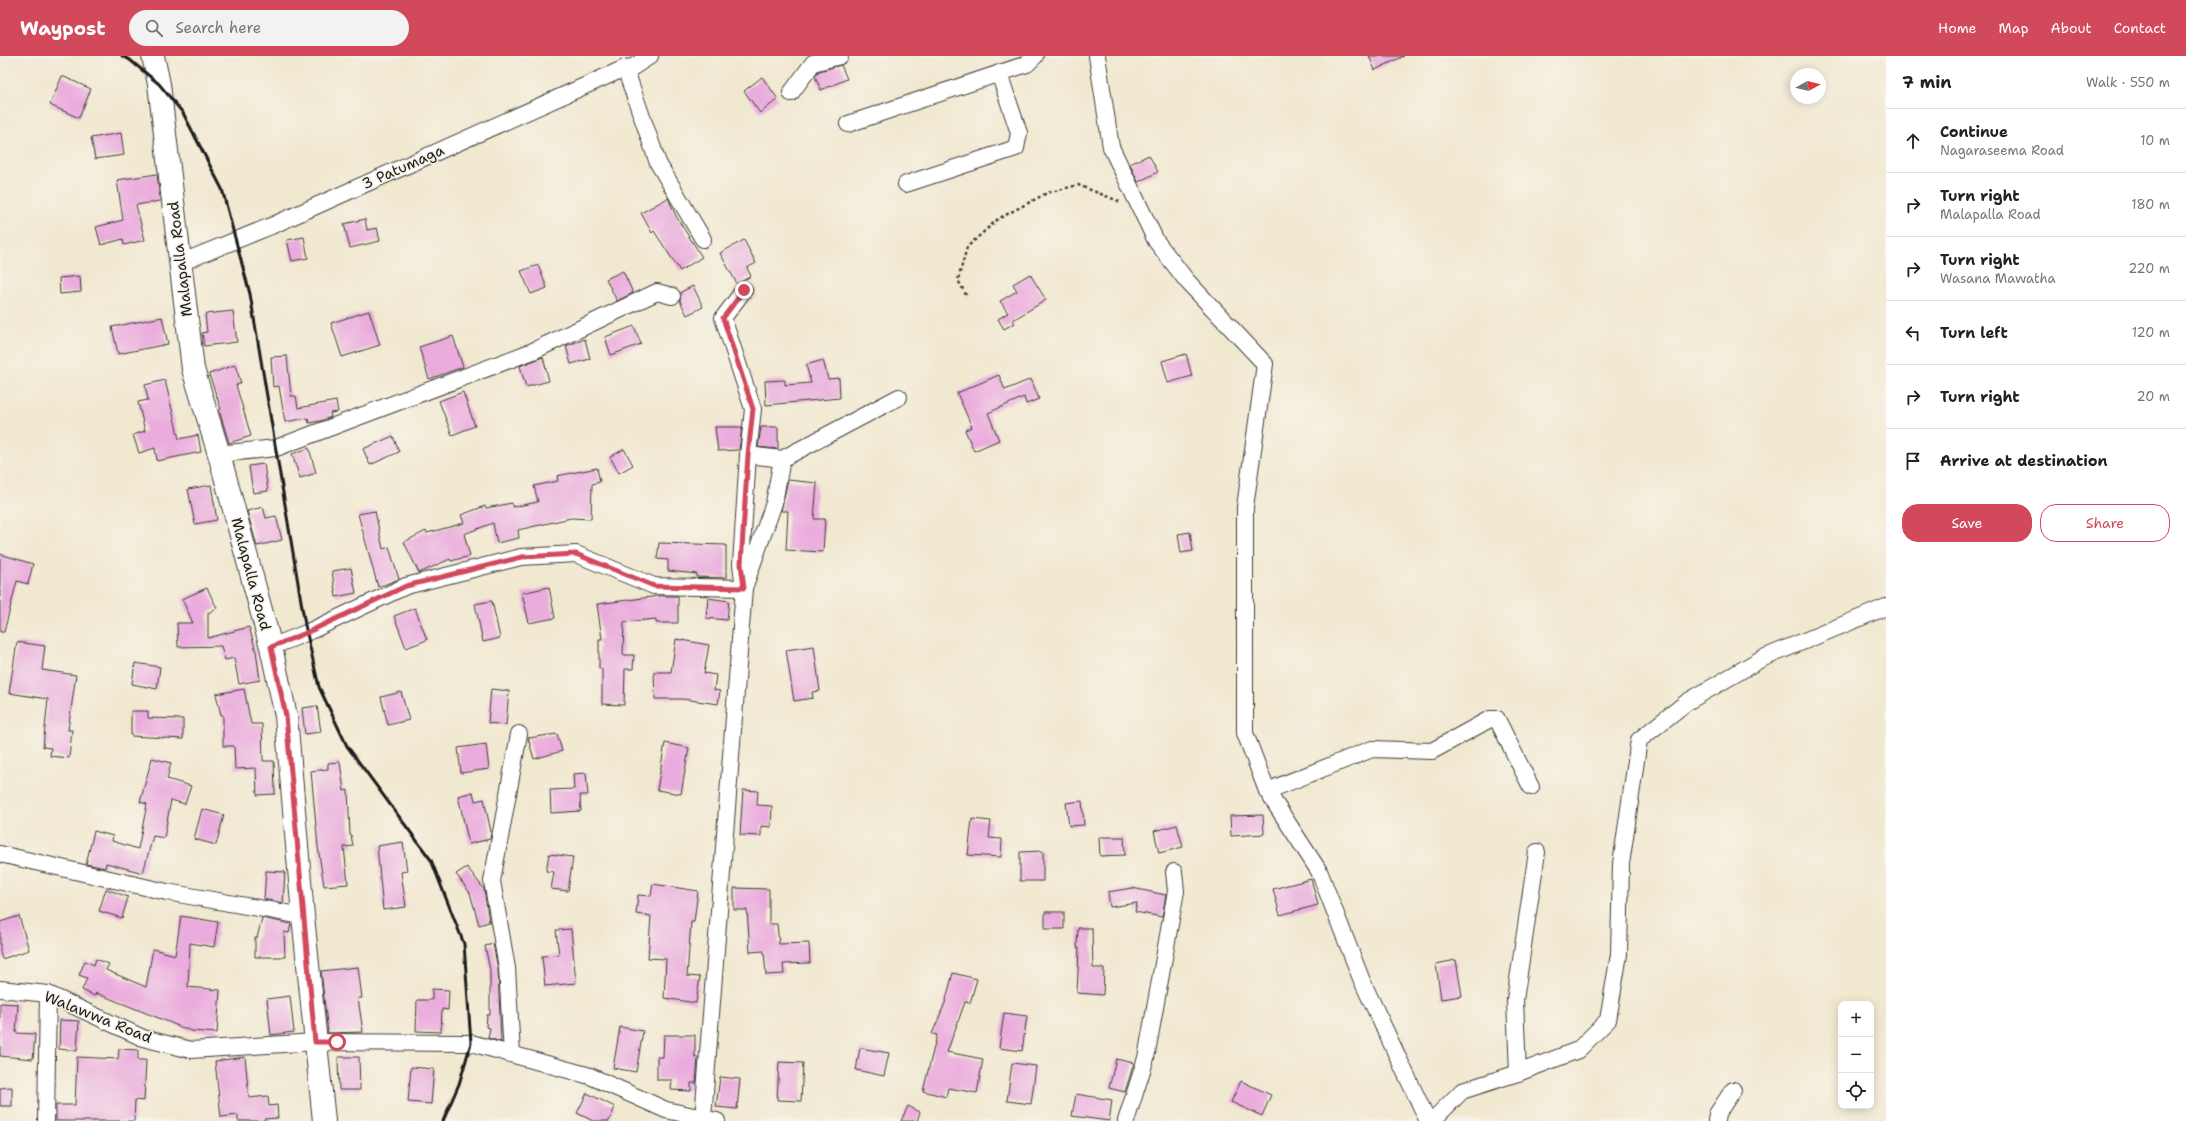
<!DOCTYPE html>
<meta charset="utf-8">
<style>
body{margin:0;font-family:"Shantell Sans",sans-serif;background:#f2f2f2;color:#202124}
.controls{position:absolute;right:12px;bottom:12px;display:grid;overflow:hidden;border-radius:8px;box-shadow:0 2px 10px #0003}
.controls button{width:36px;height:36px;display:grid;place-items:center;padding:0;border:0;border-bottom:1px solid #e0e0e0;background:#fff;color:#202124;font:20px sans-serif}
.compass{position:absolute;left:1790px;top:12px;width:36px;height:36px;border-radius:50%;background:#fff;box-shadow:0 2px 10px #0003;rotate:82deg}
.stop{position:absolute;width:12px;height:12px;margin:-9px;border:3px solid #d1495b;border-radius:50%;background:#fff}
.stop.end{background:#d1495b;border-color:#fff;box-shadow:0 1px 4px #0008}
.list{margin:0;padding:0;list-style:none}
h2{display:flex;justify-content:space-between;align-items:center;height:52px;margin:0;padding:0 16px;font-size:17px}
h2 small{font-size:13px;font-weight:400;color:#757577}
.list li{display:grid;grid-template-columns:26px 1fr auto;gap:12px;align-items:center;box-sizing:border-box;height:64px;padding:0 16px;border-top:1px solid #e0e0e0}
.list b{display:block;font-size:15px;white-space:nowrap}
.list p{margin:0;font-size:13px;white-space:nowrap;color:#757577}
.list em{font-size:13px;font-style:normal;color:#757577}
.actions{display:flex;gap:8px;padding:12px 16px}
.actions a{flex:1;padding:9px 0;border:1px solid #d1495b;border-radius:16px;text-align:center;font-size:14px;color:#d1495b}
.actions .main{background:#d1495b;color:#fff}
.icon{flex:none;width:22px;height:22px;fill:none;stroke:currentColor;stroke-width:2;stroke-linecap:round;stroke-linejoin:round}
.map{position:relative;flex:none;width:1886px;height:1065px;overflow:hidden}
header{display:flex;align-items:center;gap:24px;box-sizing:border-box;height:56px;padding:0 20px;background:#d1495b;color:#fff}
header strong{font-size:19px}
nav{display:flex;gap:22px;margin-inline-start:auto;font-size:14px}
.search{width:280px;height:36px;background:#f2f2f2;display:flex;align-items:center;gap:10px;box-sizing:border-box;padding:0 14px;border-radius:22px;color:#757577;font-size:15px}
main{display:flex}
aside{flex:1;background:#fff}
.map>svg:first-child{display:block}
</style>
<header>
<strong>Waypost</strong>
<div class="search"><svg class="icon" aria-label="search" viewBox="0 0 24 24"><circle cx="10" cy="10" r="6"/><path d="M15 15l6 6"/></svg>Search here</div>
<nav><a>Home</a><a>Map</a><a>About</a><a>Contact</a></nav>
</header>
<main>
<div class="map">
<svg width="1886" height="1065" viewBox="0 0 1886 1065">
<rect width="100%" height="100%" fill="#f7f3e8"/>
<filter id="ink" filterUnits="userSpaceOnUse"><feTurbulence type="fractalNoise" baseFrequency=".025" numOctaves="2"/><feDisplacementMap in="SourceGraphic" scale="8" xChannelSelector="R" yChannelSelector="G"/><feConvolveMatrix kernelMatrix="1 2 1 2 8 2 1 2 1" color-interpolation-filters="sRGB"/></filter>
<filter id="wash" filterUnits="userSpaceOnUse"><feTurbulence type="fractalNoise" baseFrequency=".012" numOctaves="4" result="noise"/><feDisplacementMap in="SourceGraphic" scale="16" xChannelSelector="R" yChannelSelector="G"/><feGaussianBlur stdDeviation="0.9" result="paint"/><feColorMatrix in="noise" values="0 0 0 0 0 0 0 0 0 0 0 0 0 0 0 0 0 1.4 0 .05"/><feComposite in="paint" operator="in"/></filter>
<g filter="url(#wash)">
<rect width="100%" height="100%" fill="#f1e8d0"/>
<g id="blocks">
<g fill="#eaacdd">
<path d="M1369,0H1404L1375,14Z"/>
<path d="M841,9L847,23L821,34L815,20L819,15Z"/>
<path d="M62,20L91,33L79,62L50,49Z"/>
<path d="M762,21L778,43L760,57L744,35Z"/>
<path d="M121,77L124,99L95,103L91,82Z"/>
<path d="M1149,99L1158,116L1138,126L1130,108Z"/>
<path d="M157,118L160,145L136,149L145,184L124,189L123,183L101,189L96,171L123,164L117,124Z"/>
<path d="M668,142L677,162L702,201L680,215L654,175L652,177L641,157Z"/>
<path d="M365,163L367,174L377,172L380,185L350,192L344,168Z"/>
<path d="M304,181L308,202L292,205L287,184Z"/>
<path d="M744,184L756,207L747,212L751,220L737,228L720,197Z"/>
<path d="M538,209L547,232L531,238L521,215Z"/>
<path d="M623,215L633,237L617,245L606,223Z"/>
<path d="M1030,218L1046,244L1013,264L1015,267L1004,273L998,263L1008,257L1000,245L1017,235L1013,228Z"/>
<path d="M80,220L81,236L60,238L59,222Z"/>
<path d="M693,230L703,251L687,259L680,245L681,236Z"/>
<path d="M233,255L237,286L204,290L202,277L207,276L205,258Z"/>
<path d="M369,255L380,289L342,301L331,267Z"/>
<path d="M162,261L168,288L118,298L112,271Z"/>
<path d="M634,270L641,288L611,299L605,281Z"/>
<path d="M453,280L463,311L429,323L419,291Z"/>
<path d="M585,283L590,303L571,308L566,290Z"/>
<path d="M1186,298L1192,320L1168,327L1162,305Z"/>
<path d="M287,300L291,340H296L298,352L336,345L338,356L330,357L331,361L320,365L309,367L308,362L285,366L279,330L273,331L271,301Z"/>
<path d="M543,301L549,325L526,331L520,310Z"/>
<path d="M823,304L828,323L839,322L840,342L766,349L765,325L785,324V329L811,327L806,309Z"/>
<path d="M235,309L241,327L236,329L251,380L229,387L219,354L221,353L209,318Z"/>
<path d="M999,319L1005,334L1031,323L1039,343L1026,348L1024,341L988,357L999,384L974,395L965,374L972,371L957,337Z"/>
<path d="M165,324L179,383L198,379L201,396L157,405L155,392L139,397L133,379L145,375L138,346L148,344L145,329Z"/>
<path d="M463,336L475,370L452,379L439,345Z"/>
<path d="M715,371H742L739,394L718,395Z"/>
<path d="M761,371H778V393L758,391Z"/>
<path d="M393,380L399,396L370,409L363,393Z"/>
<path d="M309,392L316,417L300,422L292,398Z"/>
<path d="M624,393L633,409L619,417L610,401Z"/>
<path d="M264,408L268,435L253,437L249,410Z"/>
<path d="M597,412L600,426L592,428L591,463L571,462L518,474L519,482L497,487L493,467L464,478L470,500L451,505L450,503L419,517L404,486L426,475L427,477L464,467L461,459L485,450L486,452L512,447L513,451L538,446L534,430L558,425L557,420Z"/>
<path d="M788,424L817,427L814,463H825L823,496L786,494L788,455H781Z"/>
<path d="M211,429L217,464L195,468L188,433Z"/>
<path d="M263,451L266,462L276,460L282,484L257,490L247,455Z"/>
<path d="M375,455L383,493L389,491L399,523L378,531L358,458Z"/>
<path d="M1190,476L1193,495L1181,497L1178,478Z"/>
<path d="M659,487L726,489V522L697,521V518L668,515V504L657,503Z"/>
<path d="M0,498L33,508L28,528L17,525L4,576H0Z"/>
<path d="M351,512L356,537L336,541L332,515Z"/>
<path d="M549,531L555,562L529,567L522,537Z"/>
<path d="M207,532L217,552L208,557V582L249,571L256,595L260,624L239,628L234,602L225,604L221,590L178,591L177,567H193L182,543Z"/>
<path d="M659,540H678V567H656V563L624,566L623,599H634L633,613H625L624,649L602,648V613L599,612V583H602L597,548Z"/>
<path d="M708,542L729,545L727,564L706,562Z"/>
<path d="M492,545L500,582L483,586L475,548Z"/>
<path d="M415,552L427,584L406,592L394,560Z"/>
<path d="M676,583L709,589L704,617L716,619L714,634L720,635L718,648L683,643H655L654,616H671Z"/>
<path d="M17,586L45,590L42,614L76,619L68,674H72L69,702L50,700L51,692L43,691L48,643L9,637Z"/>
<path d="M814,590L820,635L812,636L813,642L794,645L786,594Z"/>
<path d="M135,607L160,611L157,633L132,628Z"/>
<path d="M244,633L251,668H262L263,705H274L275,738L257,739L256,712L235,713L234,690H223V659H221L216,638Z"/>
<path d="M491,633L509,635L506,669L488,667Z"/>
<path d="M401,636L409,664L388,669L381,641Z"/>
<path d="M317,650L321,676L305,678L302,652Z"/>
<path d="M131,655H148V662L183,663V683L131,680Z"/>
<path d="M557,678L562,695L534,703L528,682Z"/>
<path d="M665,687L689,692L681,738L657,734Z"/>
<path d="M486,688L489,713L461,717L458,692Z"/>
<path d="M152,702L171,707L167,723L191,730L185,748L171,744L164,782L153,780L143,817L106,807L105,812L86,808L94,775L113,780L112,785L138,793L147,748L140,746Z"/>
<path d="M340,706L344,735L348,734L350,779H351L353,790L344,791L348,828L324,830L318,791L311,715L328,713V707Z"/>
<path d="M586,717L588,739H580L581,755L551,757L550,734L574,733L573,718Z"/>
<path d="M743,734L758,735L757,749L772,750L771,771L761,770V780L740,779Z"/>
<path d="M473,736L475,745L484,743L491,776L490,783L469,788L458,740Z"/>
<path d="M1082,745L1084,769L1069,770L1066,747Z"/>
<path d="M202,753L224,759L216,789L194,783Z"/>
<path d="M1263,759L1264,778L1231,780L1230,760Z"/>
<path d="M972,763L991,765L989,782L1002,783L1001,801L968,799Z"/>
<path d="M1177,769L1183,791L1159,797L1154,775Z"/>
<path d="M1099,781H1124L1125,799L1100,800Z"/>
<path d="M403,786L407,815L401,816L406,851L383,854L377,790Z"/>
<path d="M1043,795V825H1020V796Z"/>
<path d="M549,798L573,801L568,835L551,833L554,816L546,815Z"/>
<path d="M467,811L484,833L489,866L479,869L470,837L456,818Z"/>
<path d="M266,815L285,816L283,847L264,843Z"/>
<path d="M1311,823L1318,849L1280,859L1273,833Z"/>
<path d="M653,828L698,835L694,866H691L687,920L700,921L696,947L664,942L666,903L648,902L651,860L636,858L638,839L651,840Z"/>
<path d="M734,832L769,833V868H777L779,888L809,887L810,907L783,908L784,918L766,919L764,895L750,896L747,854H734Z"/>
<path d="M1132,832L1166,839L1162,861L1135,856L1137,847L1110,851L1108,836Z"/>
<path d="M106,833L128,841L122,862L99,855Z"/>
<rect x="1045" y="856" width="19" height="17"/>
<path d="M19,860L29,894L2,903L0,896V866Z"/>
<path d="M181,860L218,866L214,891L190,887L188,931L220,934L217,977L191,975L96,937L95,940L82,934L87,922L79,919L85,905L94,909L96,903L109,908L106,914L146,931L153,893L175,899Z"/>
<path d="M262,862L291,868L289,877L284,876L285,901H255V882H257Z"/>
<path d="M1078,872H1092L1093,912H1104L1103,939L1077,937L1079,892H1077Z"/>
<path d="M571,873L576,927L545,930L542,900L559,899L556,874Z"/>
<path d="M493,888L498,913L501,986L488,982L490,972L486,971L487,959H490V914L485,890Z"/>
<path d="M1456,904L1462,940L1441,943L1436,908Z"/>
<path d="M358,911L362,942H358L363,976L328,977L321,915Z"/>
<path d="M953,917L977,923L970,947L965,946L947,996L983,1003L977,1037L948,1032L946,1041L923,1035L937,979L932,978L945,947Z"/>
<path d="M432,933L449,934L448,954L442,953L441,976L416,975L417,944H432Z"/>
<path d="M290,940L294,976L271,979L267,943Z"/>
<path d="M0,947L18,948L16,977L35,978L33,1003L0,1000Z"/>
<path d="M1004,957L1027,960L1022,995L999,992Z"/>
<path d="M60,964L79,965L77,995L59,993Z"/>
<path d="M620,971L643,975L636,1016L613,1012Z"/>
<path d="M664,979H695V1001H698L696,1027H691V1035L671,1034L672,1024H657V1001H663Z"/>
<path d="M860,992L889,997L884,1020L856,1014Z"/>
<path d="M119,993L138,994V1004H146L144,1045L135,1044L134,1065H56V1049H75L77,1001L118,1003Z"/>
<path d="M245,1001L249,1042L268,1040L269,1050L277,1049L278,1062L264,1063V1065H238V1059L221,1061L215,1005Z"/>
<path d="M338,1001H359L360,1034H339Z"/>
<path d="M1116,1003L1134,1007L1125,1036L1109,1032Z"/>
<path d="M779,1006L803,1007L801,1045L777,1044Z"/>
<path d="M1012,1007L1036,1010L1031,1048L1007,1045Z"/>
<path d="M411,1011L434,1013L431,1048L408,1046Z"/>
<path d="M720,1021L740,1023L737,1053L716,1051Z"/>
<path d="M1241,1025L1271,1039L1262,1060L1231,1046Z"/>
<path d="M12,1031V1050H0V1032Z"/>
<path d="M587,1037L615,1051L609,1065H593L577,1057Z"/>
<path d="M1076,1038L1112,1044L1109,1065L1072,1060Z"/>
<path d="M908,1050L920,1056L917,1065H901Z"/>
</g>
</g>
</g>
<g filter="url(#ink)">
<use href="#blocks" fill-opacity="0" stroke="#3c3b37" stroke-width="1"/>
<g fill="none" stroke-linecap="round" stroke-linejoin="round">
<defs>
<g id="street">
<path d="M1097,0L1111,91L1156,185L1187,225L1265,308L1245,451V677L1267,735L1319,815L1362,925L1428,1065"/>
<path d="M625,12L658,107L703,183"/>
<path d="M791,37L813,7L840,0"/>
<path d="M848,68L1027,8L1035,0"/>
<path d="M906,128L1016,92L1019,77L999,17"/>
<path d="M180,207L271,170L625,12L633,11L650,0"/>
<path d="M219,398L276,392L533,295L657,236L672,240"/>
<path d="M782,403L899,341"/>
<path d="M271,591L306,577L406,530L521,501L576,498L654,530L744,532L741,508L748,399"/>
<path d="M1267,735L1372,693L1432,695L1490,663H1497L1531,731"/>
<path d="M0,798L167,836L303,860"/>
<path d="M0,933L48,938L143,982L191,994L315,986L471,987L590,1020L666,1054L717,1065"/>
<path d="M512,998L507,912L492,825L519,678"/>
<path d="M1518,1017L1515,944L1537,796"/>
<path d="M703,1062L744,532L774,447L782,403L748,399L753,353L723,262L744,234"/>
<path d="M46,1065L48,938"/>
<path d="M1126,1065L1146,1002L1176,835L1174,816"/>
<path d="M1432,1065L1462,1035L1518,1017L1578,994L1608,964L1619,898L1621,808L1639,684L1687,646L1761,603L1886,551"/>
<path d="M1716,1065L1717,1058L1733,1034"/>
</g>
<path id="secondary" d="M153,0L159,28L193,313L219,398L271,591L286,660L303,860L324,1065"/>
</defs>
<use href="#street" stroke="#3c3b37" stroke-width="18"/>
<use href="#secondary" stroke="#3c3b37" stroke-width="24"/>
<path stroke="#3c3b37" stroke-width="2.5" stroke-dasharray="3 3" stroke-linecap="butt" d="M966,239L958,224L967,191L998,163L1047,137L1078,129L1121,146"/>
<use href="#street" stroke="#fff" stroke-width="16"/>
<use href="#secondary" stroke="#fff" stroke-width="22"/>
<path stroke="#1c1c1c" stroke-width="3" d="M122,0L130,4L159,28L183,57L222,133L250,238L305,569L319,631L347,690L431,804L464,888L471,987L459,1028L443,1065"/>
</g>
</g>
<g fill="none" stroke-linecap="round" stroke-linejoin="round" filter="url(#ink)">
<path stroke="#d1495b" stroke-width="5" d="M337,986H315L286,660L271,591L306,577L406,530L522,501L576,498L654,530L744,532L741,508L748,399L753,353L723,262L744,234"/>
</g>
<g text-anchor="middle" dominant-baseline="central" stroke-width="3" stroke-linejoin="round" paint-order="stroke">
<g font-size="15" fill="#1c1c1c" stroke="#f7f3e8">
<text transform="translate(403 111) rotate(-24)">3 Patumaga</text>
<text transform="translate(180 203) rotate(-97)">Malapalla Road</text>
<text transform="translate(251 518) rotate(75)">Malapalla Road</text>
<text transform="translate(98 961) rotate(22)">Walawwa Road</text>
</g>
</g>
</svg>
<div class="controls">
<button>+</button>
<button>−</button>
<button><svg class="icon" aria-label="locate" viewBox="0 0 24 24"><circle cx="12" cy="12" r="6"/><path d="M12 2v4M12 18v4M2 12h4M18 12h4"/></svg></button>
</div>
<svg class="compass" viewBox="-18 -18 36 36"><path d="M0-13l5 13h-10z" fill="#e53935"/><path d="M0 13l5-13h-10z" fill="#757577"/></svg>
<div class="stop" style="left:337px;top:986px"></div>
<div class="stop end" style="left:744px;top:234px"></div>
</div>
<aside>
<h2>7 min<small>Walk · 550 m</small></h2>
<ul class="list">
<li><svg class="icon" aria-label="ahead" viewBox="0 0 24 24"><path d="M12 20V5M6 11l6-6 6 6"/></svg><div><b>Continue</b><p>Nagaraseema Road</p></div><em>10 m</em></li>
<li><svg class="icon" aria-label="right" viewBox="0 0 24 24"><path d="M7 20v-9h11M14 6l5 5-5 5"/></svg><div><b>Turn right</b><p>Malapalla Road</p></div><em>180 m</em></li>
<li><svg class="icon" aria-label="right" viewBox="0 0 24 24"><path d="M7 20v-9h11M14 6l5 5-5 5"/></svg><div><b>Turn right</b><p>Wasana Mawatha</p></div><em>220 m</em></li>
<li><svg class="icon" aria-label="left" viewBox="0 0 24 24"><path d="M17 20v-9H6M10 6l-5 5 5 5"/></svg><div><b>Turn left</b></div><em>120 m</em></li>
<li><svg class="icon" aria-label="right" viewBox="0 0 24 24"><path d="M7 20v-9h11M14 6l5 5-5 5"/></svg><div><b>Turn right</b></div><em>20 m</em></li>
<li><svg class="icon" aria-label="arrive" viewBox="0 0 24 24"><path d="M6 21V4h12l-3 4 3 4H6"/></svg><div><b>Arrive at destination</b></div></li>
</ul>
<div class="actions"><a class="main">Save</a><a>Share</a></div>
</aside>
</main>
